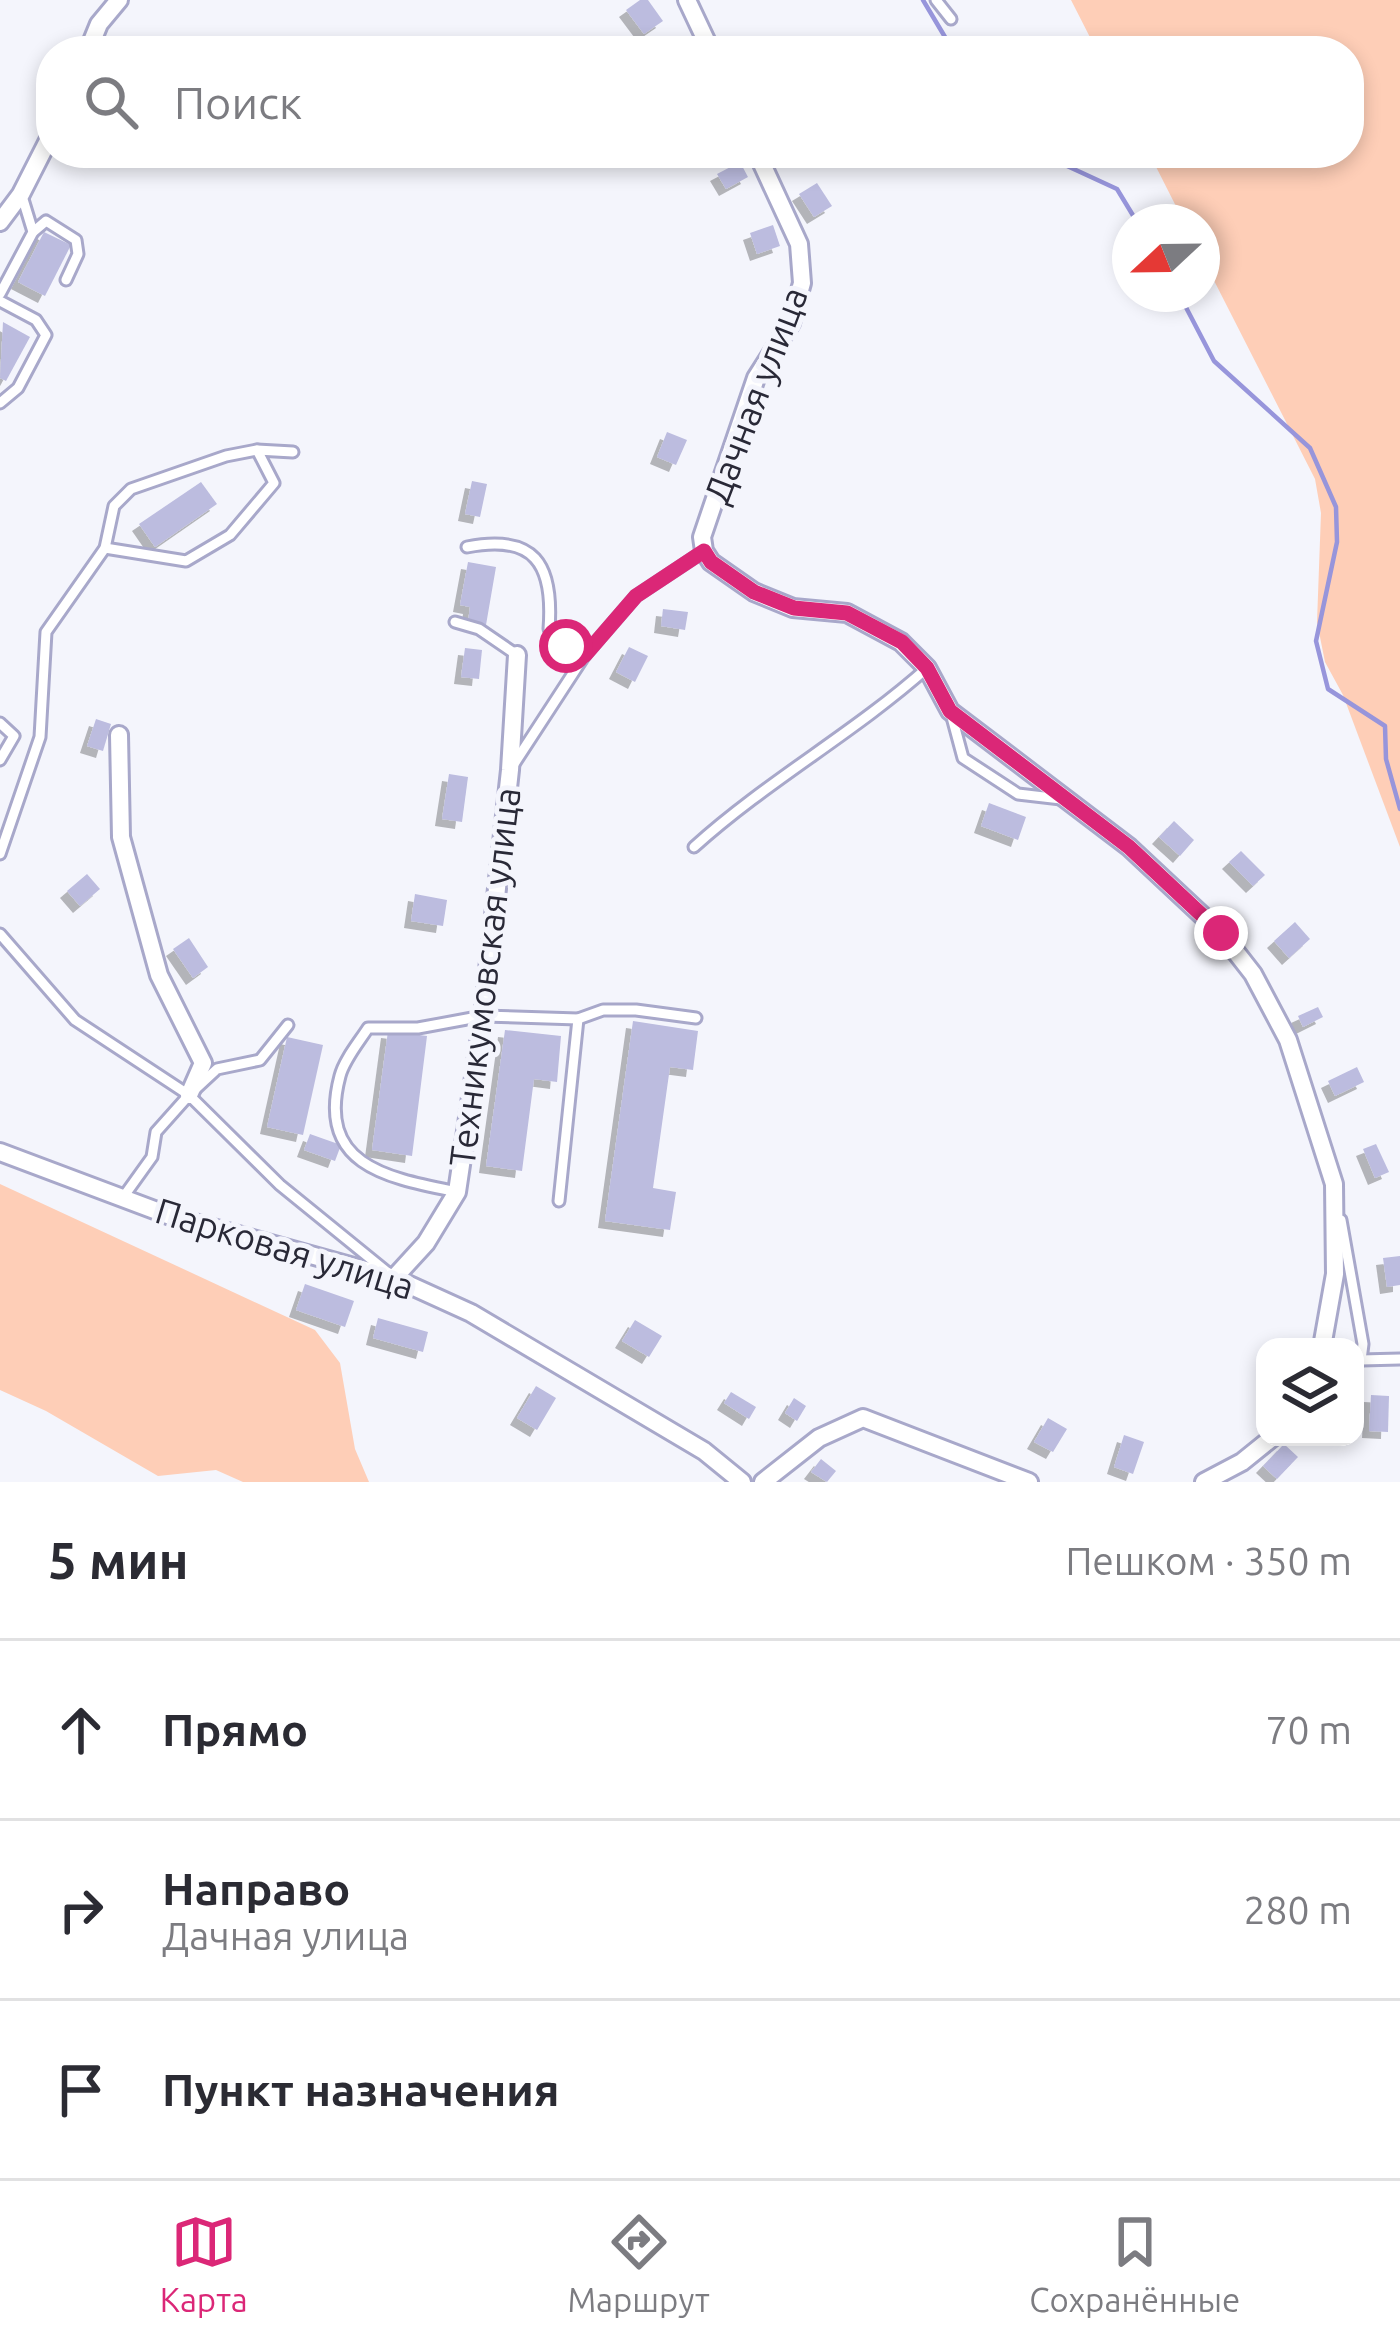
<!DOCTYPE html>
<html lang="ru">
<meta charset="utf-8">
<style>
body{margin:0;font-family:Ubuntu,sans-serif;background:#f2f2f3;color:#2b2b33}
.controls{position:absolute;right:36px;bottom:36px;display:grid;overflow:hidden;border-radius:24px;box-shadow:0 6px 18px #0003}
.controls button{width:108px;height:108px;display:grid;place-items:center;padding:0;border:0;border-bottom:3px solid #e1e1e2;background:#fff;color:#2b2b33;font:60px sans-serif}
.compass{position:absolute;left:1112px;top:204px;width:108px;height:108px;border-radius:50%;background:#fff;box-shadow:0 6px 18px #0003;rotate:248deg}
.stop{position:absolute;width:36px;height:36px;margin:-27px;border:9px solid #db2777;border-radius:50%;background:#fff}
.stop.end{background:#db2777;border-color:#fff;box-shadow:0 3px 12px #0008}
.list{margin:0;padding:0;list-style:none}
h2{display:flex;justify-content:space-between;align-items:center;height:156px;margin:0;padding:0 48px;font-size:51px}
h2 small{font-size:39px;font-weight:400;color:#7c7c81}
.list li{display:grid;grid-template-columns:78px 1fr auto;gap:36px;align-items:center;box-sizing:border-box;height:180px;padding:0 48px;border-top:3px solid #e1e1e2}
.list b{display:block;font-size:45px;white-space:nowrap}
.list p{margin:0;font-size:39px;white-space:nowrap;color:#7c7c81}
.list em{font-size:39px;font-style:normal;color:#7c7c81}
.icon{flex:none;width:66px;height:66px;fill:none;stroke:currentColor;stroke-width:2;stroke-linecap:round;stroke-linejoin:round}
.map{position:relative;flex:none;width:1400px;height:1482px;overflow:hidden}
.search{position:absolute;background:#fff;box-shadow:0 6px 18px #0003;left:36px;right:36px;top:36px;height:132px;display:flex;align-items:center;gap:30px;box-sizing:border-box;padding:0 42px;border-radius:48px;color:#7c7c81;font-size:45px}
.sheet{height:696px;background:#fff}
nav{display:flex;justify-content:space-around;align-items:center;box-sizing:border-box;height:168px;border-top:3px solid #e1e1e2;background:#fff;font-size:33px;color:#7c7c81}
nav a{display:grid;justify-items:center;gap:6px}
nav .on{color:#db2777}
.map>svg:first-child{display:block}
</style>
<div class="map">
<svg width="1400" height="1482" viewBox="0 0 1400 1482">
<defs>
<filter id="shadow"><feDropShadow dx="-7" dy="7" stdDeviation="0" flood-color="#0004"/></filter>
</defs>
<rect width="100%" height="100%" fill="#f4f5fc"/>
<g fill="#feceb7">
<path d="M1071,0H1400V847L1343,695L1325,662L1317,622L1321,513L1315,479L1202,257V222H1184L1149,153H1349V51H1097Z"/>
<path d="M0,1184L315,1330L340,1363L355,1449L369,1482H243L216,1470L158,1476L46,1411L0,1390Z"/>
</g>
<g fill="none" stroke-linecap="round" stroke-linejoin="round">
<g stroke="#9795db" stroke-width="4.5">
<path d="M923,0L945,37V51"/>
<path d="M1039,153L1117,189L1137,222"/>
<path d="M1179,294L1214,361L1310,448L1336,507L1337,542L1316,641L1328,689L1385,726L1386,759L1400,809"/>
</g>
</g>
<g fill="#bcbcdf" filter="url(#shadow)">
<path d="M640,0H648L663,21L644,34L626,10Z"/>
<path d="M753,36L761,49L758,51H729Z"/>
<path d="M740,162L748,177L726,189L717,174Z"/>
<path d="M817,183L832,206L814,217L799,194Z"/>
<path d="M773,225L780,246L757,254L750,233Z"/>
<path d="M44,232L71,245L45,296L18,282Z"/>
<path d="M3,322L30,337L6,381L0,378Z"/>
<path d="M667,432L687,440L676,465L657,457Z"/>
<path d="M472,481L487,484L480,517L465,514Z"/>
<path d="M201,482L217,504L155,547L139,524Z"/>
<path d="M468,562L496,567L486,625L468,622L470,607L460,605Z"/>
<path d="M663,609L688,612L685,630L661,626Z"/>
<path d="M629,647L648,656L635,682L616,672Z"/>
<path d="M465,648L482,650L479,679L461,677Z"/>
<path d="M96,719L111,724L103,751L87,746Z"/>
<path d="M449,774L468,777L462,822L442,819Z"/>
<path d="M989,803L1026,817L1018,840L981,826Z"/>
<path d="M1174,821L1194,840L1180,856L1159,837Z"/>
<path d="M1241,851L1265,875L1253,886L1229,862Z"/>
<path d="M87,874L100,889L80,906L67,891Z"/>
<path d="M415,894L447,900L443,926L411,921Z"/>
<path d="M1295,922L1310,939L1289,958L1274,941Z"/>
<path d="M189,938L208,967L193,978L173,949Z"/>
<path d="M1318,1007L1323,1017L1303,1027L1298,1016Z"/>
<path d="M633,1021L698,1031L693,1070L670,1067L653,1188L676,1192L670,1230L605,1221Z"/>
<path d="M505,1030L561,1036L557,1082L534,1079L522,1171L486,1166Z"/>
<path d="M388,1031L427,1036L412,1156L372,1150Z"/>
<path d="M287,1037L323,1045L303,1135L267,1127Z"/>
<path d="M1357,1067L1364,1082L1335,1096L1328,1081Z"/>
<path d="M310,1134L341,1145L335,1161L304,1150Z"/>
<path d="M1376,1144L1389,1172L1375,1178L1363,1149Z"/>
<path d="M1400,1256V1285L1387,1287L1383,1258Z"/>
<path d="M305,1284L354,1301L345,1327L296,1310Z"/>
<path d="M378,1318L428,1332L423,1352L373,1338Z"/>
<path d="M635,1320L662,1336L649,1357L622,1341Z"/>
<path d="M536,1386L556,1398L537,1430L517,1418Z"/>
<path d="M731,1392L756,1407L749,1419L724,1403Z"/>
<path d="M1371,1395L1389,1396L1388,1432L1369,1431Z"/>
<path d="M794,1398L806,1406L797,1421L785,1413Z"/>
<path d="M1048,1418L1067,1429L1053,1452L1034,1442Z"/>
<path d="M1124,1435L1144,1442L1133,1474L1114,1467Z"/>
<path d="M1284,1444L1298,1457L1277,1479L1263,1466Z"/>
<path d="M821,1459L836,1471L827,1482L811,1472Z"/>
</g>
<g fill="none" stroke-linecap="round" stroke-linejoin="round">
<defs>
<g id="service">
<path d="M936,0L951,19"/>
<path d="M33,232L46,221L76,240L78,254L66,280"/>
<path d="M0,294L33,232L22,196"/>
<path d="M0,301L36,320L46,335L18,388L0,403"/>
<path d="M467,547C534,534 554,563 549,629L566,646L585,655"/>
<path d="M105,548L186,561L230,535L274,483L257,450"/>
<path d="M455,622L479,629L517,655"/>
<path d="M952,717L963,758L1018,794L1061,799"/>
<path d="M0,723L14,736L0,760"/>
<path d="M514,764L585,655L636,596L704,551"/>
<path d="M694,847C767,781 854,733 927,668"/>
<path d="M0,854L40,737L46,632L105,548L114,506L131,489L226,456L257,450L293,452"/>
<path d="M0,934L75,1020L189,1095L280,1185L387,1272"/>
<path d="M457,1192C388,1178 316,1166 340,1076C344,1060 359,1042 368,1028H418L483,1016L578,1019L603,1010H636L696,1018"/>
<path d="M124,1196L152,1157L156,1132L189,1095L217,1069L260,1060L288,1025"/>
<path d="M559,1201L578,1019"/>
<path d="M1341,1220L1363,1344L1361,1360L1355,1366"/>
<path d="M1361,1360L1400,1359"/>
</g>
<g id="minor">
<path d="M687,0L711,51"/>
<path d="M88,51L99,24L119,0"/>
<path d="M757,153L799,244L802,283L791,323L756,378L702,537L704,551L711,562L754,592L793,608L847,613L901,642L927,668L950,711L1129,847L1221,933L1253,974L1288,1040L1334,1184L1335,1274L1322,1347"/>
<path d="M0,222L21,194L51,135"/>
<path d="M119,735L121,837L159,975L203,1063L189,1095"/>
<path d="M0,1152L173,1217L394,1278L471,1313L704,1451L742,1482"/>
<path d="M394,1278L426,1243L457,1192L483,1016L510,770L517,655"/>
<path d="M763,1482L819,1438L863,1418L1029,1482"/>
<path d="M1204,1482L1242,1462L1273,1437"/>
</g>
</defs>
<use href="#service" stroke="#a8a8ca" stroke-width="15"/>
<use href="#minor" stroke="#a8a8ca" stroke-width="22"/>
<use href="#service" stroke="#fff" stroke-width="9"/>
<use href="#minor" stroke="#fff" stroke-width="16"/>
</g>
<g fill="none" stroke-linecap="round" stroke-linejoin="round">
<path stroke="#db2777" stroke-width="15" d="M566,646L585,655L636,596L704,551L711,562L754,592L794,608L847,613L902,642L927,668L950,711L1129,847L1221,933"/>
</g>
<g text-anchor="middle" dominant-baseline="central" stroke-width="10" stroke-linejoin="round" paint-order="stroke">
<g font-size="36" fill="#292937" stroke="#f4f5fc">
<text transform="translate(755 395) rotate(-69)">Дачная улица</text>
<text transform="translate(484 977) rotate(-83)">Техникумовская улица</text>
<text transform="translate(285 1248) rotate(17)">Парковая улица</text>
</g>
</g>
</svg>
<div class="controls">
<button><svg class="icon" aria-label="layers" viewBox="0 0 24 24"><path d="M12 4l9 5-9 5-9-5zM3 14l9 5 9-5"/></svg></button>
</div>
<svg class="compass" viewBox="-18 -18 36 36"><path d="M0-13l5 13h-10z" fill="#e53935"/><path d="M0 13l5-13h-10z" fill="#7c7c81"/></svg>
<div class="stop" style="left:566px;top:646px"></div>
<div class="stop end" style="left:1221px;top:933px"></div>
<div class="search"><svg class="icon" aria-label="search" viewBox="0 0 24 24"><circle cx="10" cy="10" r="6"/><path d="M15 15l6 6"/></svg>Поиск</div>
</div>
<section class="sheet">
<h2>5 мин<small>Пешком · 350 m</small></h2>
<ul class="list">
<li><svg class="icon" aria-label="ahead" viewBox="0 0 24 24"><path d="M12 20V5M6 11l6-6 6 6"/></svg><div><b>Прямо</b></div><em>70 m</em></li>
<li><svg class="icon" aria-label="right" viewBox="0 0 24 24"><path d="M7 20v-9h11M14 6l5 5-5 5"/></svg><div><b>Направо</b><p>Дачная улица</p></div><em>280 m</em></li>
<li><svg class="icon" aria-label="arrive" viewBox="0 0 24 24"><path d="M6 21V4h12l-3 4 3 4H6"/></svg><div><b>Пункт назначения</b></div></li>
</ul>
</section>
<nav>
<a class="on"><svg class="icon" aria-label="map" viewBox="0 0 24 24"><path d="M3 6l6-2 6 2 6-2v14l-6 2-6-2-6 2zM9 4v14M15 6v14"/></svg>Карта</a>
<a><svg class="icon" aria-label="directions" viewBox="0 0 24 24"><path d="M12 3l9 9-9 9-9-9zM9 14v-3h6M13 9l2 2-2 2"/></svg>Маршрут</a>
<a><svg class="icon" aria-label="saved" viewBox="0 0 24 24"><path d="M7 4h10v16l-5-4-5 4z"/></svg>Сохранённые</a>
</nav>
